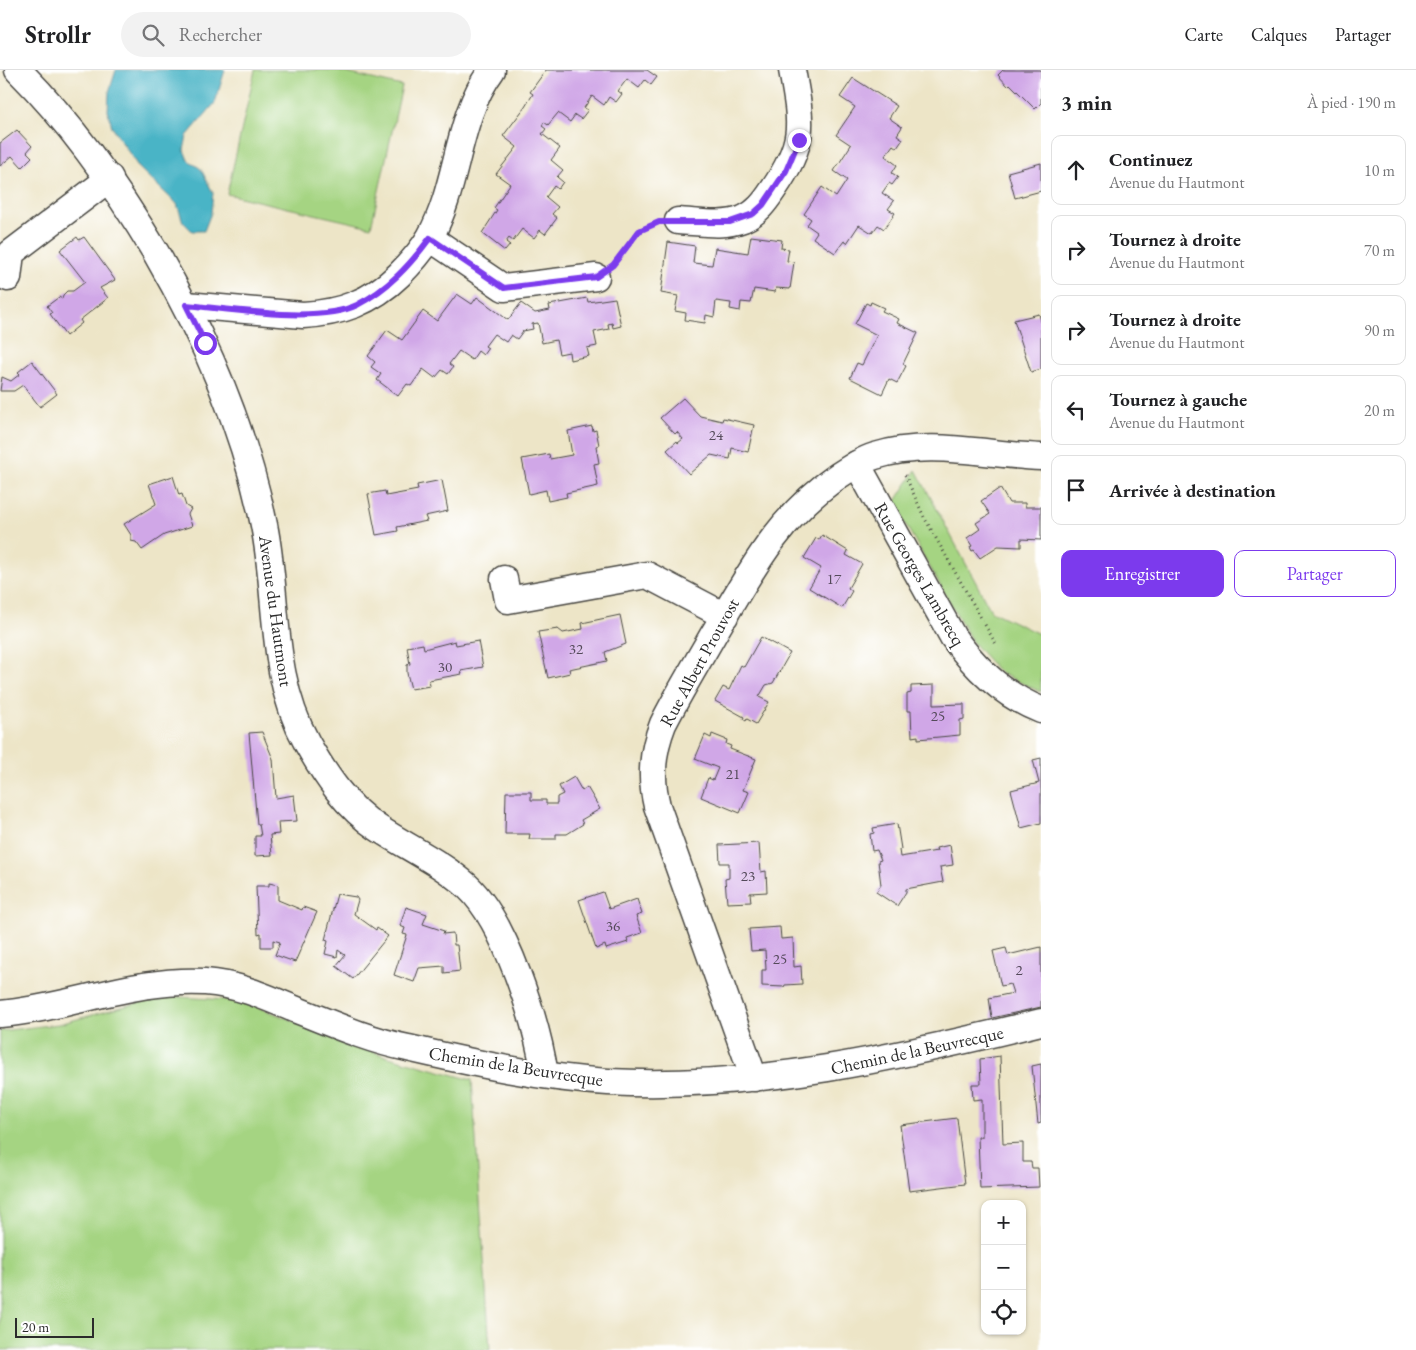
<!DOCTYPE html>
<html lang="fr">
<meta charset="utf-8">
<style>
body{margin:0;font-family:"EB Garamond",serif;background:#f2f2f2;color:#202124}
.controls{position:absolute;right:15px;bottom:15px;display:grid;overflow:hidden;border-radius:10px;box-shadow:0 1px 4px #0004}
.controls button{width:45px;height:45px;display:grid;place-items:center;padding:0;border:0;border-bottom:1px solid #e0e0e0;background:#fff;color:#202124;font:25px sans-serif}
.scale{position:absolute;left:15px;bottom:12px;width:79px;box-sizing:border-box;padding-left:5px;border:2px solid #2b2b2b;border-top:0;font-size:14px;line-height:18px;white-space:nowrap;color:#2b2b2b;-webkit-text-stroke:4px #fff;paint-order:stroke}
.stop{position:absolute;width:15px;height:15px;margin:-11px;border:4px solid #7c3aed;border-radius:50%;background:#fff}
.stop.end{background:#7c3aed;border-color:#fff;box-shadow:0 1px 5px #0008}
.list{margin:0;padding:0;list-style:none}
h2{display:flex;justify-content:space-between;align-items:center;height:65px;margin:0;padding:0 20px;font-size:21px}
h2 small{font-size:16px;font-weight:400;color:#757577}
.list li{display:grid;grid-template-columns:32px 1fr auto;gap:15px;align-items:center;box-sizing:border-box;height:70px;margin:0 10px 10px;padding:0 10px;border:1px solid #e0e0e0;border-radius:10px}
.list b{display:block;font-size:19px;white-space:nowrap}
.list p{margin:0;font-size:16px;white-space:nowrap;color:#757577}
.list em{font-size:16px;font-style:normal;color:#757577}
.actions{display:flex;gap:10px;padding:15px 20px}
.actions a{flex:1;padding:11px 0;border:1px solid #7c3aed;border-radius:10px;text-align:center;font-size:18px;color:#7c3aed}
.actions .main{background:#7c3aed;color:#fff}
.icon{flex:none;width:28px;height:28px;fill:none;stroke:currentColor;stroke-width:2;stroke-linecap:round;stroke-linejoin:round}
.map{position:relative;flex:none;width:1041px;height:1280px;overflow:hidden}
header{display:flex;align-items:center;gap:30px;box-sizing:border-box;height:70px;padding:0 25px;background:#fff;border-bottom:1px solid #e0e0e0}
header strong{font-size:24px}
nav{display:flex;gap:28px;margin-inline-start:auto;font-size:18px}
.search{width:350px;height:45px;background:#f2f2f2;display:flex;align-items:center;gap:12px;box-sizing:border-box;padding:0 18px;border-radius:28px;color:#757577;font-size:19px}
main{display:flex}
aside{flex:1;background:#fff}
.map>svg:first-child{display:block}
</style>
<header>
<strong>Strollr</strong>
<div class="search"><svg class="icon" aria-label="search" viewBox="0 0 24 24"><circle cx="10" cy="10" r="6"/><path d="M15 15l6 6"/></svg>Rechercher</div>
<nav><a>Carte</a><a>Calques</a><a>Partager</a></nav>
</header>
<main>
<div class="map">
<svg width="1041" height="1280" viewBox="0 0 1041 1280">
<rect width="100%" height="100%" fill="#fff"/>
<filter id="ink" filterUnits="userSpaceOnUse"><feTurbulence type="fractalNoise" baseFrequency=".02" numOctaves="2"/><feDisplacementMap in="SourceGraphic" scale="10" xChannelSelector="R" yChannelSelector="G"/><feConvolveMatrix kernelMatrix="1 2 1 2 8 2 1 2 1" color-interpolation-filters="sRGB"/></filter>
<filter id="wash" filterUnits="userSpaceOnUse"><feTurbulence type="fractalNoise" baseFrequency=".0096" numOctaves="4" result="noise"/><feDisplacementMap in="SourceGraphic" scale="20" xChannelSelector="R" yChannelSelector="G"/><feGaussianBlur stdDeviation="1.12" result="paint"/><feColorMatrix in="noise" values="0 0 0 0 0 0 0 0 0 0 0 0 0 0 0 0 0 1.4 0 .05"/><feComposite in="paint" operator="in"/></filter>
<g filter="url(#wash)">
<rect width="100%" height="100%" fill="#ede5c7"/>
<g fill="#a5d482" stroke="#688056">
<path d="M255,0H334L402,16L371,157L227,124Z"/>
<path d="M916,400L991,541L1041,565V622L1000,603L973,573L894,434Z"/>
<path d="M163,926L242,931L385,986L472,1010L490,1280H0V961L59,954Z"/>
</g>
<path fill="#49b4c6" stroke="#3a7078" d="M116,0H225L215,33L187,66L184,80L188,90L201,99L213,123L211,143L204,161H192L183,152L177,134L139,98L112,57L108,41L109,22Z"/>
<g id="blocks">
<g fill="#d0a7e7">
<path d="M546,0H647L657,7L651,15L645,10L639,18L627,9L618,21L622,24L616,32L609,27L604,35L592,26L584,38L588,40L581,49L575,45L570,52L558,43L548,55L544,52L542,56L546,59L542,64L560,78L551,90L563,100L557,107L563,112L558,119L554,116L546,127L558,137L552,144L557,148L545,164L540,160L534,168L522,159L513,171L509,168L506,172L510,175L505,181L482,163L497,140L494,138L510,114L496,104L517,77L503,66L525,37L533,24L530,22Z"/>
<path d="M1003,0H1041V33L1035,39L1010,14L1008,16L998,5Z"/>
<path d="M853,8L897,36L889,48L902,57L897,65L903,69L897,78L893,75L885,86L897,95L892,103L898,107L892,115L889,113L882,123L894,131L888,139L895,143L884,159L878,155L872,163L859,155L847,173L844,171L835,183L813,168L817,162L807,155L811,149L804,144L822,117L836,127L847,110L834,101L851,75L836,65L855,37L840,27Z"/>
<path d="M17,60L32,76L27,82L32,87L22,97L12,86L0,96V73Z"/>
<path d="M1041,93V121L1015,128L1008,102Z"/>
<path d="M751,166L782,170L781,178L789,179L787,191L794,192L790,219L776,218L775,222L754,219L751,233L741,232L740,241L730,239L731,233L716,231L714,247L706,245L705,253L685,250L686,243L675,241L678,226L661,223L668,172L695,176L693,193L712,195L715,178L748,183Z"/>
<path d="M77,167L79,170L84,167L115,210L100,218L108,228L80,250L82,253L66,266L50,244L52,243L47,236L59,227L62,229L63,225L67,221H73L85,212L60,180Z"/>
<path d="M457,224L472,234L477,227L508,250L521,233L535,243L550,240L549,235L587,228L588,232L615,228L621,256L613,258L612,253L608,254L609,259L594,262L597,276L587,278L589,286L579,288L570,290L569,282L559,284L556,270L542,273L538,253L532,254L533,259L523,261L517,269L511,265L506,272L494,264L485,276L488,278L483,285L478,281L472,290L459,281L449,294L453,297L448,304L442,300L435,308L423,299L411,316L407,314L398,326L377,310L381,304L371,297L375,292L368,286L387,260L402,270L423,241L437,251Z"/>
<path d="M871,232L884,238L882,241L899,249L897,253L918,263L903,294L906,296L897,313L889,309L882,324L850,308L857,293L862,295L877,265L855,254L866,233L870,235Z"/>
<path d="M1039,244L1041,251V299L1031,302L1014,250Z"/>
<path d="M32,291L57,324L40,337L23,315L14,321H0L2,307L11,311L20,304L18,302Z"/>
<path d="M683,328L700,346L722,351L723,348L754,355L748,382L732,378L730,389L711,385L689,404L667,380L677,371L678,373L683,369L677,362L675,364L660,348Z"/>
<path d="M592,356L593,361L596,360L599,375L596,376L599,393L594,394L598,416L566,423L567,427L548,431L546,420L529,424L522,389L549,384L550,389L572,385L568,361Z"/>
<path d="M173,406L179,425L182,424L186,436L191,439L188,444L192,456L164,465L142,480L136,472L131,471V465L124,454L156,434L149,414Z"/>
<path d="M442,410L448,441L425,446L427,451L397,457L398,461L376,465L368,424L385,421L386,426L418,420L417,415Z"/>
<path d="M1000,418L1009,433H1025V437H1041V470L1021,469V477L998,476L980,488L974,480L972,481L970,477L972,476L967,468L980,459L976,453L990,444L981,431Z"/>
<path d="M822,465L848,481L846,485L862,494L848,518L852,521L842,538L809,518L821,498L804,488L816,468L819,470Z"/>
<path d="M620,545L626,574L605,582L607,591L569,599L570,603L548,608L538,562L558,559L563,563L583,559L582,553Z"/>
<path d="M761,567L790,583L773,613L766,615L759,627L769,632L756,654L747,649L746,651L743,649L744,647L715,631L723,617L729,620L741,595L744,597Z"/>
<path d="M455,571L456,575L478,571L483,597L461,601L462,604L429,610L430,616L411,619L407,603V595L410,594L407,577L423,574L424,579Z"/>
<path d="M934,615V635L964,634V649L960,650V665L918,669V666L912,667L911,641H907V624L911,623V616Z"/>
<path d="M262,662L273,689L276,728L294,725L297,751L278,752L279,764L270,765L272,785L255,786V766H261L259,754H257L249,663Z"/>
<path d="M712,664L727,670L726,674L731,676L730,679L756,689L743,720L749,722L740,743L701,727L708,708L713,710L718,698L695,689L705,665L711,668Z"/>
<path d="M1041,688V753L1021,758L1011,720L1039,713L1033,690Z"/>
<path d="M574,707L582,721L587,717L600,739L581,750L583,754L567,764H556V769H529L530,764H505L506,722H531V730H546V734H557V727L563,724L559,716Z"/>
<path d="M897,754L901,779L899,780L900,787L937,781L936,778L950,775L953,795L940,797L943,812L906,819V822L897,836L876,822L881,815L878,791L881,790L877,780L872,781L870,764L874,763L873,758Z"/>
<path d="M759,773L761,802L766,801L767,822L750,823L751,832L727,833L725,809L729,808V793H720L719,775Z"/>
<path d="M269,813L278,815V830L302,840L303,837L317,842L295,892L275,885L280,872L273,870V877H261V863L258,864L256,816H269Z"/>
<path d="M603,822L609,839L637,829L642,844L636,846L642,863L627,868L628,872L606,879L605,875L596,879L579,830Z"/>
<path d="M337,824L356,827L358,830L354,844L376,860L377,858L388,866L353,909L336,896L345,885L338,880L337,887L325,884L328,871L325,870Z"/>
<path d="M406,837L427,844L423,854L444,861L443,864L453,863L454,875H457L460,901L444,903V896L419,898L414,912L394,905L407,865L403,864L405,858L400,856Z"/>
<path d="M780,857L781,869L793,868L794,897L801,896L802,914L785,915L784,917L762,916V900H766L765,880L751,881L749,859Z"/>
<path d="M1041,877V937L992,948L989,928L1013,923L1010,914L1001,916L993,881L1006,878L1008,885Z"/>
<path d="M1000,986L1003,1074L1023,1073V1092H1031L1032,1098H1038L1039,1117L980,1119L978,1067H982V1029L973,1030L972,1014H981L980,989Z"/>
<path d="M1041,994V1053L1038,1054L1032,996Z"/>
<path d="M957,1048L965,1114L909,1121L900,1055Z"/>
</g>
</g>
</g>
<g filter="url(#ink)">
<use href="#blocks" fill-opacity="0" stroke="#484742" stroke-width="1"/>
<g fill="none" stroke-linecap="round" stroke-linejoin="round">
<defs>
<g id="minor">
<path d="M18,0C73,55 116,116 156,183C206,269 244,357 264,455C279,529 269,605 307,673C325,705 347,738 378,758C408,778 440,792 467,816C506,852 537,953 545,1005"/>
<path d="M678,151C699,152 723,157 743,149C757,143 765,132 773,120C806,72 802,55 792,0"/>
<path d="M430,168L504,218L596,207"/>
<path d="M8,208L11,183L110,108"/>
<path d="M186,235L303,245C341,243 371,232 399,205C410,194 422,181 430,167C459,115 456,48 492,0"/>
<path d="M857,394L953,567C976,599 1004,626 1041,640"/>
<path d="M504,509L508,530L647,505L725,546"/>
<path d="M0,944C69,938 135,908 205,912C236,914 264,926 292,938C330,953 368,970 408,978C473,993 542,1008 608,1012C756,1020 899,987 1041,952"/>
<path d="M754,1008L657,736C650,707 652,682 663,654C678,624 696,595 713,565C750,503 777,448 838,406C850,398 862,390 875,386C928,369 987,385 1041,387"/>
</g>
</defs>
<use href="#minor" stroke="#484742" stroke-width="29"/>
<g stroke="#484742" stroke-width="3" stroke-dasharray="1 4" stroke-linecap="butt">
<path d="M616,191L639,161L653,154"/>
<path d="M905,405L924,447L997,576"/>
</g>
<use href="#minor" stroke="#fff" stroke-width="26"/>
</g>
</g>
<g fill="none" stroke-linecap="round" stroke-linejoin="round" filter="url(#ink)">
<path stroke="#7c3aed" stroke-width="6" d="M205,273L186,235C231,239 318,254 357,235C388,219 410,195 430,168L504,218L596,207L613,195L639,161L659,152H730L753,144L763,135L786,101L799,70"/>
</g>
<g text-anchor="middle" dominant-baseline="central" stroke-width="4" stroke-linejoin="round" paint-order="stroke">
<g font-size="15" fill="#544a5a">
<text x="716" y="364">24</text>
<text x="834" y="508">17</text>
<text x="576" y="578">32</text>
<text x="445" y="596">30</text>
<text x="938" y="645">25</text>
<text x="733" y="703">21</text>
<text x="748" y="805">23</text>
<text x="613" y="855">36</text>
<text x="780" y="888">25</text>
<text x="1019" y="899">2</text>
</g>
<g font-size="18" fill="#2b2b2b" stroke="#fff">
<text transform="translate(920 504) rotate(60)">Rue Georges Lambrecq</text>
<text transform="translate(276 541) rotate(82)">Avenue du Hautmont</text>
<text transform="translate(699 592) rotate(-61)">Rue Albert Prouvost</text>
<text transform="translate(917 980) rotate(-12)">Chemin de la Beuvrecque</text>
<text transform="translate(516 996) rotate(9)">Chemin de la Beuvrecque</text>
</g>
</g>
</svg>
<div class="controls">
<button>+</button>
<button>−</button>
<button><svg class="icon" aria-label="locate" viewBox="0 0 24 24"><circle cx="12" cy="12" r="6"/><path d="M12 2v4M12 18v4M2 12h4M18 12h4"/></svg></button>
</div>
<div class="scale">20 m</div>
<div class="stop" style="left:205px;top:273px"></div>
<div class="stop end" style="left:799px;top:70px"></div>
</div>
<aside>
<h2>3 min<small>À pied · 190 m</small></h2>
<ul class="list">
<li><svg class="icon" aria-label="ahead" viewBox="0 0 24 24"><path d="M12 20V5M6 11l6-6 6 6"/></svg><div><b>Continuez</b><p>Avenue du Hautmont</p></div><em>10 m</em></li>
<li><svg class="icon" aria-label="right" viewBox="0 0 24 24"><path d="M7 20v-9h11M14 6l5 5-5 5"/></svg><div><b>Tournez à droite</b><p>Avenue du Hautmont</p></div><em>70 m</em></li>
<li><svg class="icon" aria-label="right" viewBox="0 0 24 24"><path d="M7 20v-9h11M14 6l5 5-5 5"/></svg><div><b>Tournez à droite</b><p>Avenue du Hautmont</p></div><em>90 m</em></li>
<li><svg class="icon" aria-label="left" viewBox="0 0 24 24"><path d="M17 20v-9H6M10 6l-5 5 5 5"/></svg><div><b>Tournez à gauche</b><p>Avenue du Hautmont</p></div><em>20 m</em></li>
<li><svg class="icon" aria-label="arrive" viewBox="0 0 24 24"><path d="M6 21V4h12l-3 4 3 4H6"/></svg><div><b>Arrivée à destination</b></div></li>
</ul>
<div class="actions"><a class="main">Enregistrer</a><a>Partager</a></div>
</aside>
</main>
